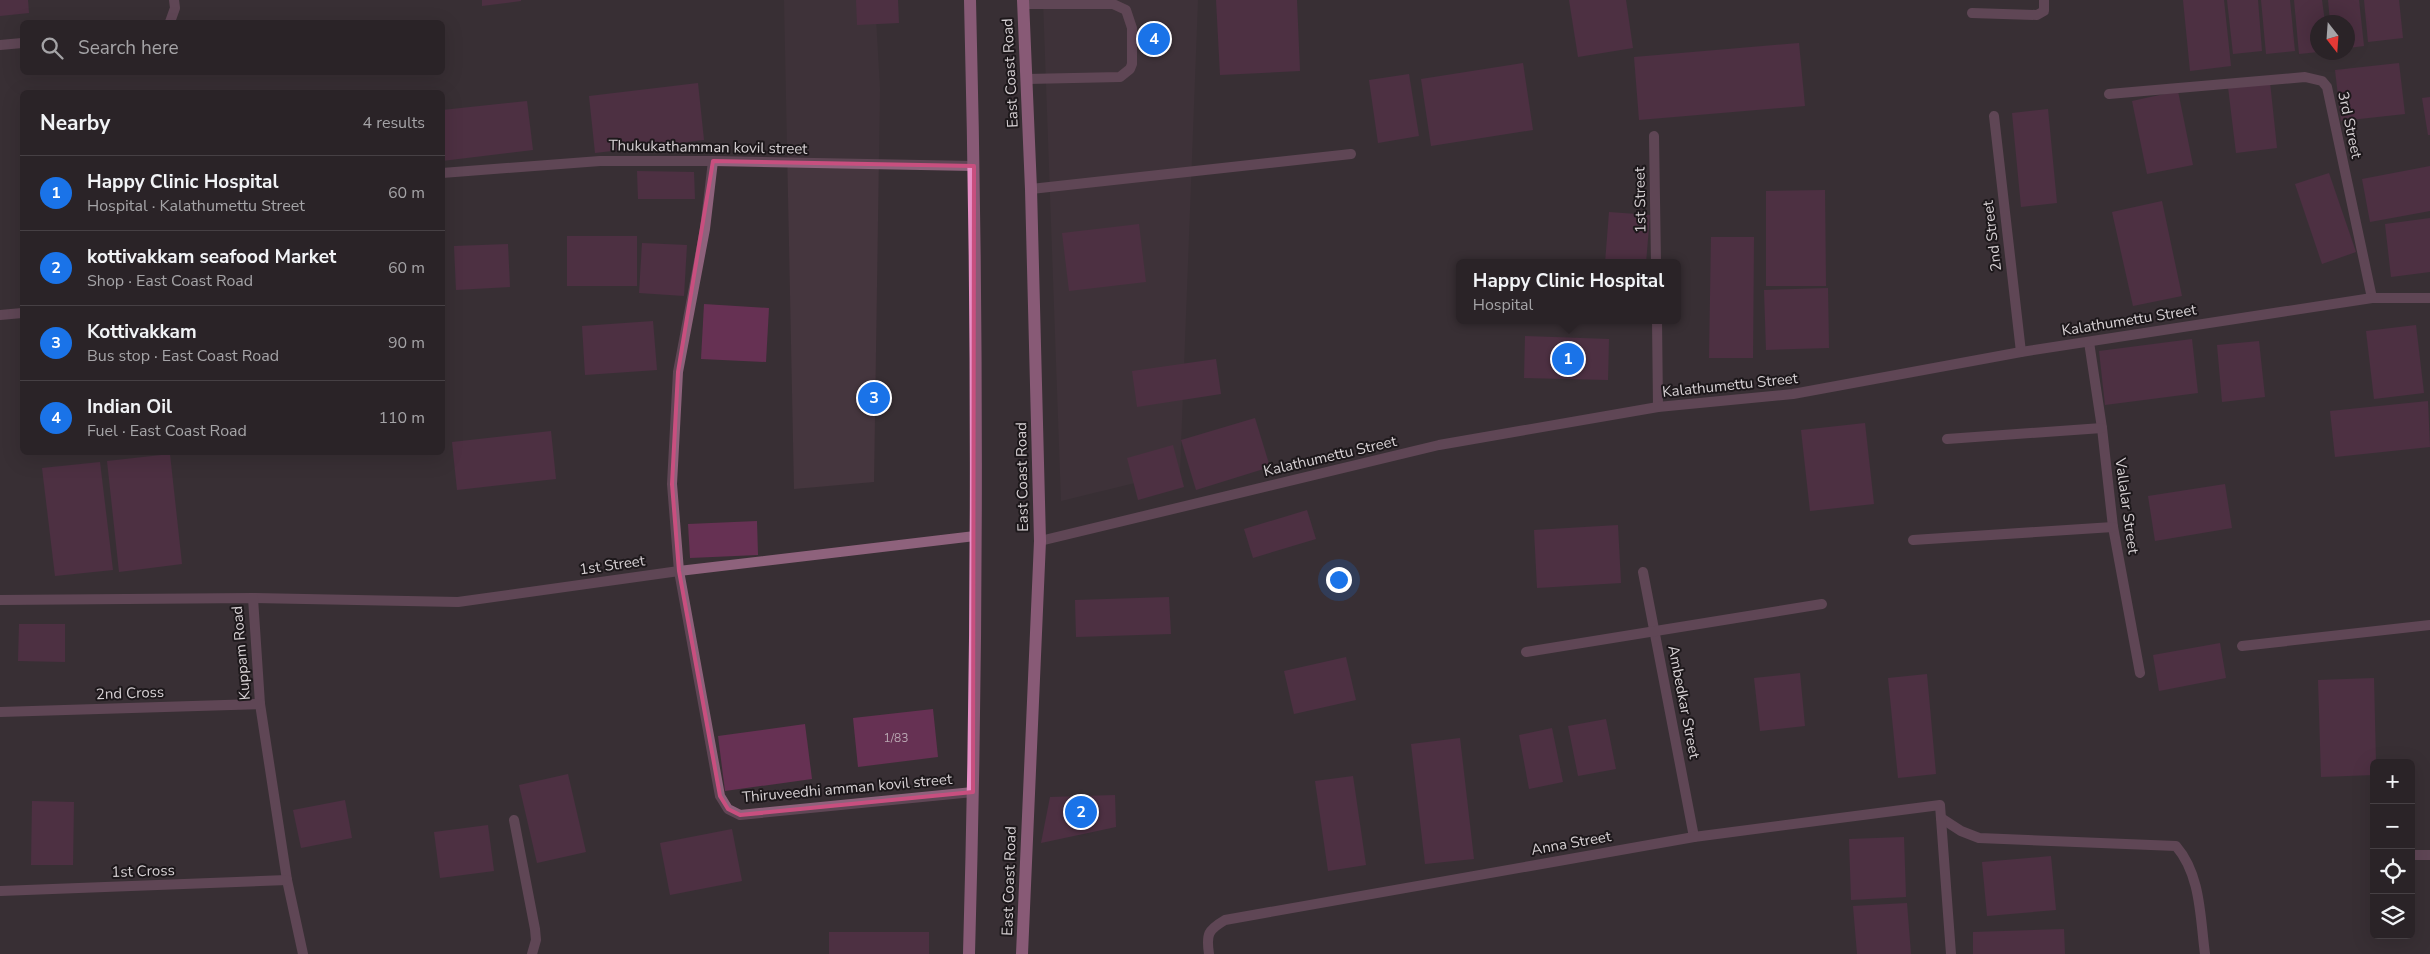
<!DOCTYPE html>
<meta charset="utf-8">
<style>
body{margin:0;font-family:"Nunito Sans",sans-serif;background:#362f33;color:#f1f3f6}
.controls{position:absolute;right:15px;bottom:15px;display:grid;overflow:hidden;border-radius:8px;box-shadow:0 5px 20px #0002}
.controls button{width:45px;height:45px;display:grid;place-items:center;padding:0;border:0;border-bottom:1px solid #464044;background:#2a2327;color:#f1f3f6;font:25px sans-serif}
.compass{position:absolute;left:2310px;top:15px;width:45px;height:45px;border-radius:50%;background:#2a2327;box-shadow:0 5px 20px #0002;rotate:163deg}
.you{position:absolute;left:1338px;top:579px;width:18px;height:18px;margin:-12px;border:4px solid #fff;border-radius:50%;background:#1a73e8;box-shadow:0 0 0 8px #1a73e833}
.badge{display:grid;place-items:center;width:32px;height:32px;border-radius:50%;background:#1a73e8;color:#fff;font-size:16px;font-weight:700}
.pin{position:absolute;translate:-50% -50%;border:2px solid #fff;box-shadow:0 1px 5px #0006}
.popup{position:absolute;left:1456px;top:259px;width:225px;height:65px;box-sizing:border-box;display:grid;place-content:center;border-radius:8px;background:#2a2327;filter:drop-shadow(0 1px 4px #0005);font-size:16px;white-space:nowrap;color:#a5a4a7}
.popup b{font-size:19px;color:#f1f3f6}
.popup::after{content:'';position:absolute;left:50%;top:100%;margin-left:-10px;border:10px solid transparent;border-top-color:#2a2327}
.list{margin:0;padding:0;list-style:none}
h2{display:flex;justify-content:space-between;align-items:center;height:65px;margin:0;padding:0 20px;font-size:21px}
h2 small{font-size:16px;font-weight:400;color:#a5a4a7}
.list li{display:grid;grid-template-columns:32px 1fr auto;gap:15px;align-items:center;box-sizing:border-box;height:75px;padding:0 20px;border-top:1px solid #464044}
.list b{display:block;font-size:19px;white-space:nowrap}
.list p{margin:0;font-size:16px;white-space:nowrap;color:#a5a4a7}
.list em{font-size:16px;font-style:normal;color:#a5a4a7}
.icon{flex:none;width:28px;height:28px;fill:none;stroke:currentColor;stroke-width:2;stroke-linecap:round;stroke-linejoin:round}
.map{position:relative;flex:none;width:2430px;height:954px;overflow:hidden}
.search{position:absolute;background:#2a2327;box-shadow:0 5px 20px #0002;left:20px;top:20px;width:425px;height:55px;display:flex;align-items:center;gap:12px;box-sizing:border-box;padding:0 18px;border-radius:8px;color:#a5a4a7;font-size:19px}
.panel{position:absolute;background:#2a2327;box-shadow:0 5px 20px #0002;left:20px;top:90px;width:425px;height:365px;border-radius:8px}
.map>svg:first-child{display:block}
</style>
<div class="map">
<svg width="2430" height="954" viewBox="0 0 2430 954">
<rect width="100%" height="100%" fill="#382f34"/>
<g fill="#45363e">
<path d="M784,0H875L880,89L874,482L794,489Z"/>
<path d="M1043,0H1198L1180,472L1061,501Z"/>
</g>
<g fill="#663153">
<path d="M0,0H28L29,13L0,16Z"/>
<path d="M482,0H521V1L482,6Z"/>
<path d="M856,0H898L899,23L857,25Z"/>
<path d="M1216,0H1297L1300,71L1220,75Z"/>
<path d="M1569,0H1626L1633,48L1578,57Z"/>
<path d="M2183,0H2224L2231,66L2190,71Z"/>
<path d="M2227,0H2258L2262,51L2233,54Z"/>
<path d="M2261,0H2290L2295,51L2266,54Z"/>
<path d="M2294,0H2322L2325,22H2318V52L2299,54Z"/>
<path d="M2328,0H2359L2364,46L2348,48V22H2330Z"/>
<path d="M2364,0H2399L2403,38L2368,42Z"/>
<path d="M1799,43L1805,106L1639,120L1634,57Z"/>
<path d="M1523,63L1533,130L1431,146L1421,79Z"/>
<path d="M2399,63L2405,114L2341,121L2335,70Z"/>
<path d="M1409,74L1419,136L1378,143L1369,80Z"/>
<path d="M2270,82L2277,148L2236,153L2228,87Z"/>
<path d="M698,83L704,140L595,153L589,96Z"/>
<path d="M2178,91L2193,165L2147,174L2132,101Z"/>
<path d="M2430,97V135H2428L2422,98Z"/>
<path d="M527,101L533,150L442,161V110Z"/>
<path d="M2048,109L2057,203L2021,207L2012,113Z"/>
<path d="M2430,166V211L2370,222L2362,179Z"/>
<path d="M637,171L694,172L695,199H638Z"/>
<path d="M2329,173L2356,252L2322,264L2295,184Z"/>
<path d="M1825,190L1826,286H1766V191Z"/>
<path d="M2162,201L2182,296L2133,306L2112,212Z"/>
<path d="M1609,212L1650,215L1646,263H1605Z"/>
<path d="M2430,218V272L2391,277L2385,224Z"/>
<path d="M1139,224L1146,282L1069,291L1062,233Z"/>
<rect x="567" y="236" width="70" height="50"/>
<path d="M1711,237H1754L1753,358H1709Z"/>
<path d="M642,243L687,245L684,296L639,293Z"/>
<path d="M508,244L510,287L456,290L454,246Z"/>
<path d="M1828,288L1829,348L1766,350L1764,290Z"/>
<path d="M704,304L769,308L766,362L701,359Z"/>
<path d="M653,321L657,370L585,375L582,326Z"/>
<path d="M2416,325L2424,393L2374,399L2366,331Z"/>
<path d="M1525,336L1609,339L1608,380L1524,378Z"/>
<path d="M2192,339L2198,393L2105,405L2099,351Z"/>
<path d="M2259,341L2265,397L2222,402L2217,345Z"/>
<path d="M1216,359L1221,394L1137,407L1132,371Z"/>
<path d="M2428,401L2430,447L2335,457L2330,411Z"/>
<path d="M1255,418L1270,467L1196,490L1181,440Z"/>
<path d="M1865,423L1874,504L1810,511L1801,430Z"/>
<path d="M551,431L556,479L457,490L452,442Z"/>
<path d="M1173,445L1184,487L1138,500L1127,458Z"/>
<path d="M170,454L182,564L119,572L107,461Z"/>
<path d="M100,462L113,570L55,576L42,468Z"/>
<path d="M2225,484L2232,528L2155,541L2148,496Z"/>
<path d="M1307,510L1316,539L1253,558L1244,529Z"/>
<path d="M757,521L758,555L690,558L688,524Z"/>
<path d="M1618,525L1621,583L1537,588L1534,530Z"/>
<path d="M1169,597L1171,634L1076,637L1075,600Z"/>
<path d="M19,624H65V662L18,661Z"/>
<path d="M2220,643L2226,678L2159,691L2153,655Z"/>
<path d="M1346,657L1356,700L1294,714L1284,671Z"/>
<path d="M1800,673L1805,726L1760,731L1754,678Z"/>
<path d="M1927,674L1936,774L1898,778L1888,678Z"/>
<path d="M2374,678L2376,763H2374V775L2321,777L2318,680Z"/>
<path d="M933,709L938,757L858,767L853,718Z"/>
<path d="M1606,719L1616,769L1578,776L1568,726Z"/>
<path d="M805,724L812,779L725,791L718,736Z"/>
<path d="M1552,728L1563,782L1529,789L1519,735Z"/>
<path d="M1460,738L1474,859L1425,864L1411,744Z"/>
<path d="M568,774L586,852L537,863L519,785Z"/>
<path d="M1353,776L1366,865L1328,871L1315,781Z"/>
<path d="M1115,795L1116,827L1041,843L1050,797Z"/>
<path d="M345,800L352,838L301,848L293,810Z"/>
<path d="M32,801L74,802L73,865H31Z"/>
<path d="M488,825L494,871L440,878L434,832Z"/>
<path d="M732,829L742,881L670,895L660,843Z"/>
<path d="M1904,837L1906,897L1851,900L1849,839Z"/>
<path d="M2051,856L2056,910L1987,916L1982,862Z"/>
<path d="M1907,903L1911,954H1857L1853,906Z"/>
<path d="M2064,929L2065,954H1973V932Z"/>
<rect x="829" y="932" width="100" height="22"/>
</g>
<g fill="none" stroke-linecap="round" stroke-linejoin="round">
<g stroke="#8e627c" stroke-width="10">
<path d="M1023,4H1113L1126,10L1132,28V64L1130,69L1120,77L1027,79"/>
<path d="M1031,189L1351,154"/>
<path d="M1941,818L1961,831L1979,838L2176,846C2201,875 2200,917 2205,954"/>
</g>
<g stroke="#8e627c" stroke-width="10">
<path d="M1972,13L2037,15L2044,11V0"/>
<path d="M170,22L175,8L174,0"/>
<path d="M0,45L22,43"/>
<path d="M2109,94L2305,77L2322,81L2327,87L2372,298"/>
<path d="M1994,116L2021,352"/>
<path d="M1654,136L1656,263"/>
<path d="M713,161L705,229L678,372L672,484L679,571L720,796L728,809L740,815L973,792"/>
<path d="M442,173L600,161H713L974,166"/>
<path d="M0,315L22,313"/>
<path d="M1657,320L1658,407"/>
<path d="M2089,342L2102,428L2113,527L2140,673"/>
<path d="M1947,439L2102,428"/>
<path d="M1913,540L2113,527"/>
<path d="M1040,541L1439,445L1658,407L1793,394L2021,352L2372,298H2430"/>
<path d="M1643,572L1694,837"/>
<path d="M253,598L458,602L679,571L975,536"/>
<path d="M0,600L253,598L260,704L287,880L303,954"/>
<path d="M2242,646L2430,625"/>
<path d="M1526,652L1822,604"/>
<path d="M0,712L260,704"/>
<path d="M514,820L535,929L536,940L532,954"/>
<path d="M2411,855H2430"/>
<path d="M0,891L287,880"/>
<path d="M1209,954C1206,934 1208,930 1225,920L1694,837L1940,805L1951,954"/>
</g>
<g stroke="#e88fc6" stroke-width="12">
<path d="M969,954C978,636 978,318 970,0"/>
<path d="M1022,954L1040,541L1031,189L1023,0"/>
</g>
</g>
<path d="M0 0H2430V954H0ZM713,161L974,166L973,792L740,815L728,809L720,796L679,571L672,484L678,372Z" fill="#382f34" fill-opacity=".55" fill-rule="evenodd"/>
<path fill="none" stroke="#c84f7f" stroke-width="4" stroke-linejoin="round" d="M713,161L974,166L973,792L740,815L728,809L720,796L679,571L672,484L678,372Z"/>
<g text-anchor="middle" dominant-baseline="central" stroke-width="4" stroke-linejoin="round" paint-order="stroke">
<g font-size="12" fill="#baa8b3">
<text x="896" y="738">1/83</text>
</g>
<g font-size="15" fill="#d6d0d3" stroke="#1d181b">
<text transform="translate(1010 73) rotate(-93)">East Coast Road</text>
<text transform="translate(2350 125) rotate(78)">3rd Street</text>
<text transform="translate(708 147) rotate(1)">Thukukathamman kovil street</text>
<text transform="translate(1640 200) rotate(-91)">1st Street</text>
<text transform="translate(1992 236) rotate(-97)">2nd Street</text>
<text transform="translate(2129 320) rotate(-9)">Kalathumettu Street</text>
<text transform="translate(1730 385) rotate(-6)">Kalathumettu Street</text>
<text transform="translate(1330 456) rotate(-13)">Kalathumettu Street</text>
<text transform="translate(1022 477) rotate(-91)">East Coast Road</text>
<text transform="translate(2127 506) rotate(82)">Vallalar Street</text>
<text transform="translate(612 565) rotate(-8)">1st Street</text>
<text transform="translate(241 653) rotate(-95)">Kuppam Road</text>
<text transform="translate(130 693) rotate(-2)">2nd Cross</text>
<text transform="translate(1684 702) rotate(79)">Ambedkar Street</text>
<text transform="translate(847 788) rotate(-5)">Thiruveedhi amman kovil street</text>
<text transform="translate(1571 843) rotate(-10)">Anna Street</text>
<text transform="translate(143 871) rotate(-2)">1st Cross</text>
<text transform="translate(1009 881) rotate(-88)">East Coast Road</text>
</g>
</g>
</svg>
<div class="controls">
<button>+</button>
<button>−</button>
<button><svg class="icon" aria-label="locate" viewBox="0 0 24 24"><circle cx="12" cy="12" r="6"/><path d="M12 2v4M12 18v4M2 12h4M18 12h4"/></svg></button>
<button><svg class="icon" aria-label="layers" viewBox="0 0 24 24"><path d="M12 4l9 5-9 5-9-5zM3 14l9 5 9-5"/></svg></button>
</div>
<svg class="compass" viewBox="-18 -18 36 36"><path d="M0-13l5 13h-10z" fill="#e53935"/><path d="M0 13l5-13h-10z" fill="#a5a4a7"/></svg>
<div class="you"></div>
<div class="pin badge" style="left:1568px;top:359px">1</div>
<div class="popup"><b>Happy Clinic Hospital</b>Hospital</div>
<div class="pin badge" style="left:1081px;top:812px">2</div>
<div class="pin badge" style="left:874px;top:398px">3</div>
<div class="pin badge" style="left:1154px;top:39px">4</div>
<div class="search"><svg class="icon" aria-label="search" viewBox="0 0 24 24"><circle cx="10" cy="10" r="6"/><path d="M15 15l6 6"/></svg>Search here</div>
<section class="panel">
<h2>Nearby<small>4 results</small></h2>
<ul class="list">
<li><span class="badge">1</span><div><b>Happy Clinic Hospital</b><p>Hospital · Kalathumettu Street</p></div><em>60 m</em></li>
<li><span class="badge">2</span><div><b>kottivakkam seafood Market</b><p>Shop · East Coast Road</p></div><em>60 m</em></li>
<li><span class="badge">3</span><div><b>Kottivakkam</b><p>Bus stop · East Coast Road</p></div><em>90 m</em></li>
<li><span class="badge">4</span><div><b>Indian Oil</b><p>Fuel · East Coast Road</p></div><em>110 m</em></li>
</ul>
</section>
</div>
